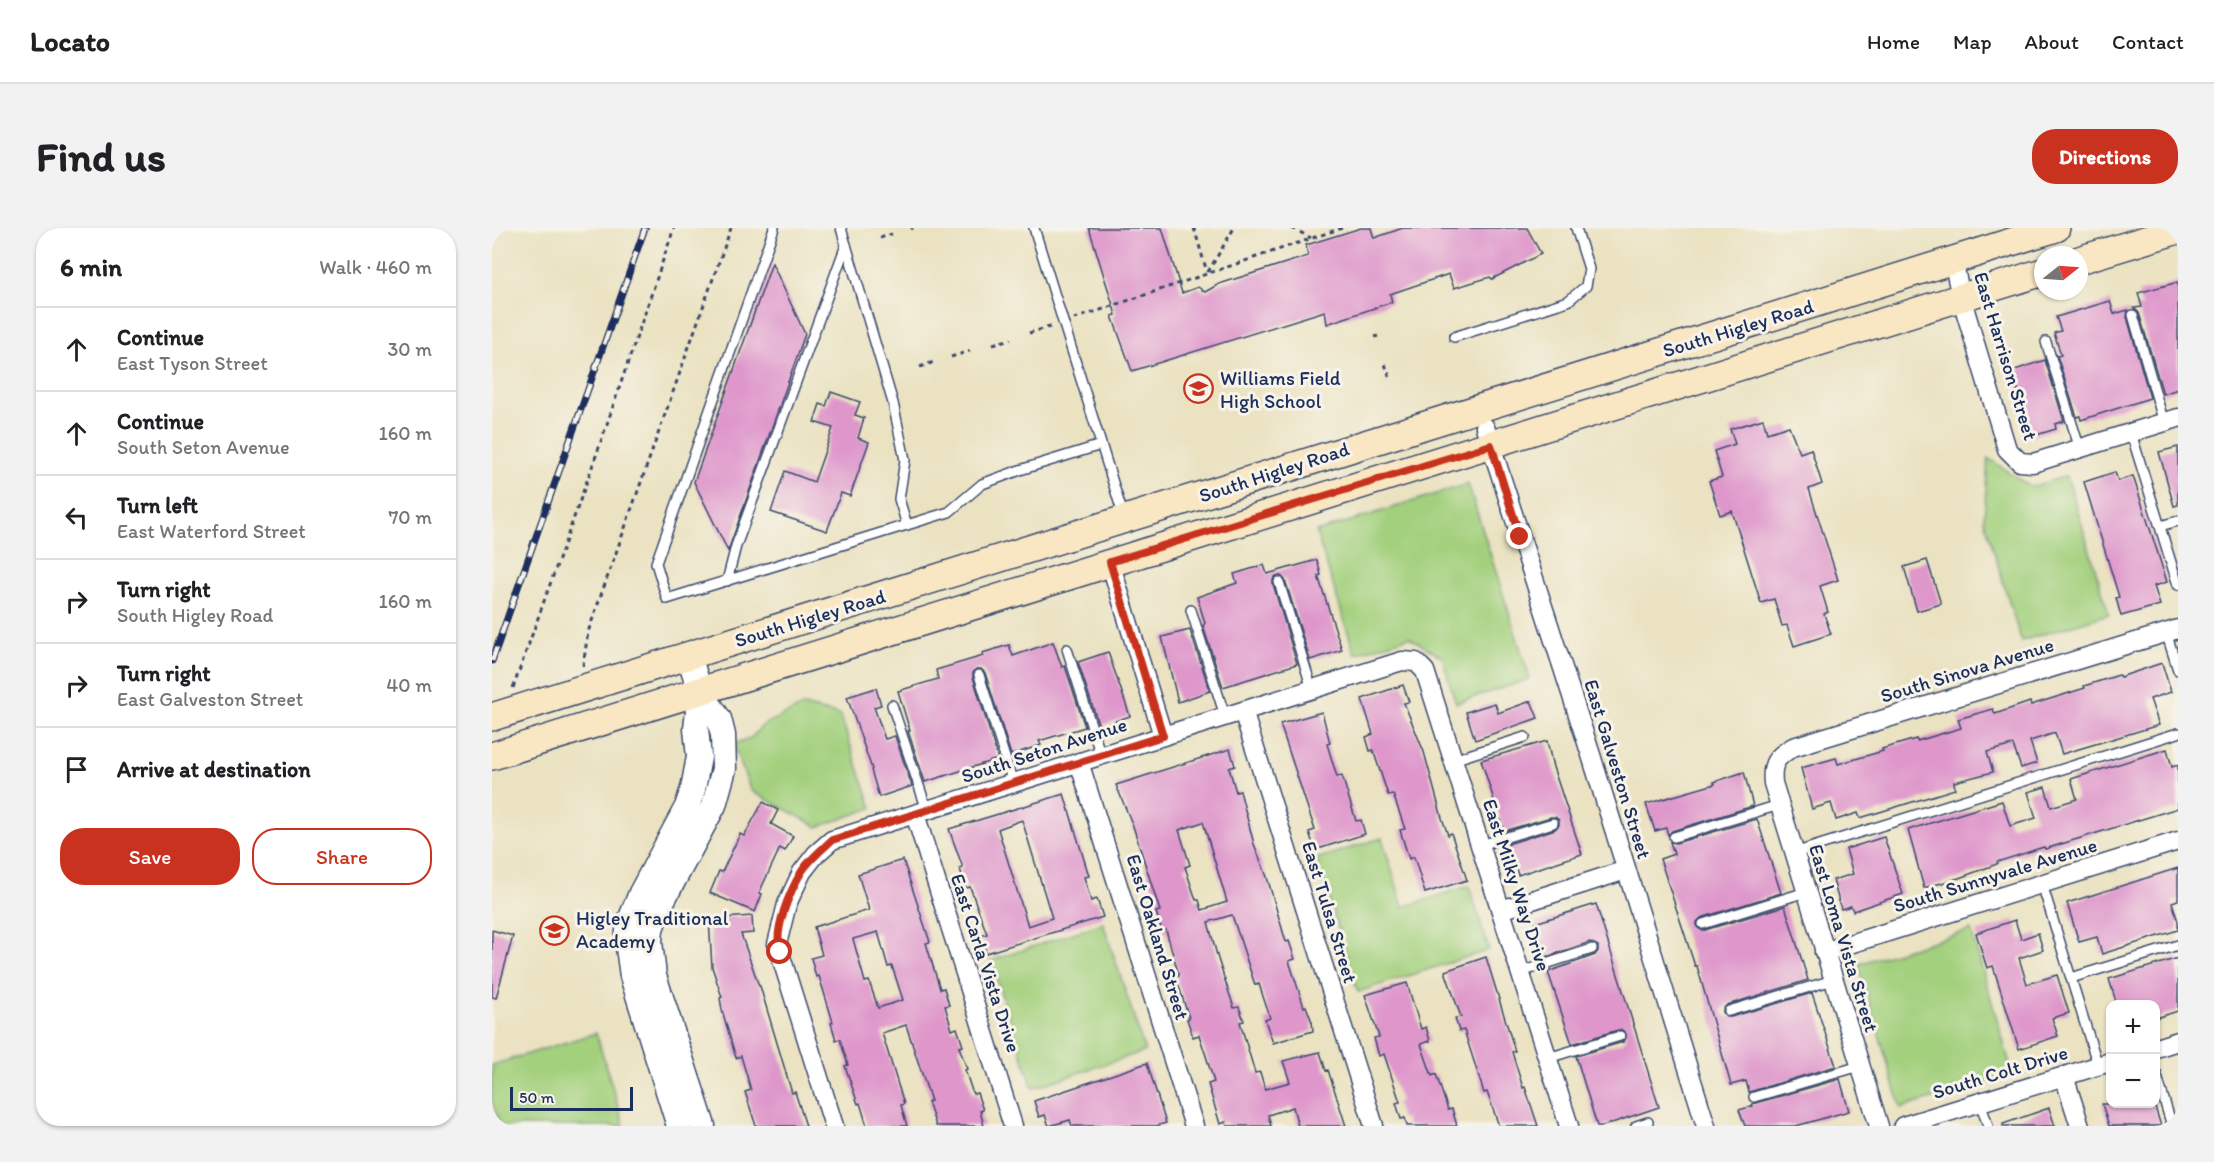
<!DOCTYPE html>
<meta charset="utf-8">
<style>
body{margin:0;font-family:Itim,sans-serif;background:#f2f2f2;color:#202124}
.controls{position:absolute;right:18px;bottom:18px;display:grid;overflow:hidden;border-radius:12px;box-shadow:0 2px 4px #0004}
.controls button{width:54px;height:54px;display:grid;place-items:center;padding:0;border:0;border-bottom:2px solid #e0e0e0;background:#fff;color:#202124;font:30px sans-serif}
.compass{position:absolute;left:1542px;top:18px;width:54px;height:54px;border-radius:50%;background:#fff;box-shadow:0 2px 4px #0004;rotate:73deg}
.scale{position:absolute;left:18px;bottom:15px;width:123px;box-sizing:border-box;padding-left:6px;border:3px solid #1b2f5e;border-top:0;font-size:16px;line-height:21px;white-space:nowrap;color:#1b2f5e;-webkit-text-stroke:4px #f7f3e8;paint-order:stroke}
.stop{position:absolute;width:18px;height:18px;margin:-14px;border:4px solid #c8321e;border-radius:50%;background:#fff}
.stop.end{background:#c8321e;border-color:#fff;box-shadow:0 2px 6px #0008}
.list{margin:0;padding:0;list-style:none}
h2{display:flex;justify-content:space-between;align-items:center;height:78px;margin:0;padding:0 24px;font-size:26px}
h2 small{font-size:20px;font-weight:400;color:#757577}
.list li{display:grid;grid-template-columns:39px 1fr auto;gap:18px;align-items:center;box-sizing:border-box;height:84px;padding:0 24px;border-top:2px solid #e0e0e0}
.list b{display:block;font-size:22px;white-space:nowrap}
.list p{margin:0;font-size:20px;white-space:nowrap;color:#757577}
.list em{font-size:20px;font-style:normal;color:#757577}
.actions{display:flex;gap:12px;padding:18px 24px}
.actions a{flex:1;padding:14px 0;border:2px solid #c8321e;border-radius:24px;text-align:center;font-size:21px;color:#c8321e}
.actions .main{background:#c8321e;color:#fff}
.icon{flex:none;width:33px;height:33px;fill:none;stroke:currentColor;stroke-width:2;stroke-linecap:round;stroke-linejoin:round}
.map{position:relative;flex:none;width:1686px;height:898px;overflow:hidden;border-radius:24px}
header{display:flex;align-items:center;gap:36px;box-sizing:border-box;height:84px;padding:0 30px;background:#fff;border-bottom:2px solid #e0e0e0}
header strong{font-size:28px}
nav{display:flex;gap:33px;margin-inline-start:auto;font-size:21px}
.intro{display:flex;align-items:center;justify-content:space-between;box-sizing:border-box;height:144px;padding:0 36px}
h1{margin:0;font-size:42px}
.button{padding:15px 27px;border-radius:24px;background:#c8321e;color:#fff;font-size:21px;font-weight:700}
main{display:flex;gap:36px;padding:0 36px}
aside{flex:1;background:#fff;border-radius:24px;box-shadow:0 2px 4px #0004}
.map>svg:first-child{display:block}
</style>
<header>
<strong>Locato</strong>
<nav><a>Home</a><a>Map</a><a>About</a><a>Contact</a></nav>
</header>
<div class="intro"><h1>Find us</h1><a class="button">Directions</a></div>
<main>
<aside>
<h2>6 min<small>Walk · 460 m</small></h2>
<ul class="list">
<li><svg class="icon" aria-label="ahead" viewBox="0 0 24 24"><path d="M12 20V5M6 11l6-6 6 6"/></svg><div><b>Continue</b><p>East Tyson Street</p></div><em>30 m</em></li>
<li><svg class="icon" aria-label="ahead" viewBox="0 0 24 24"><path d="M12 20V5M6 11l6-6 6 6"/></svg><div><b>Continue</b><p>South Seton Avenue</p></div><em>160 m</em></li>
<li><svg class="icon" aria-label="left" viewBox="0 0 24 24"><path d="M17 20v-9H6M10 6l-5 5 5 5"/></svg><div><b>Turn left</b><p>East Waterford Street</p></div><em>70 m</em></li>
<li><svg class="icon" aria-label="right" viewBox="0 0 24 24"><path d="M7 20v-9h11M14 6l5 5-5 5"/></svg><div><b>Turn right</b><p>South Higley Road</p></div><em>160 m</em></li>
<li><svg class="icon" aria-label="right" viewBox="0 0 24 24"><path d="M7 20v-9h11M14 6l5 5-5 5"/></svg><div><b>Turn right</b><p>East Galveston Street</p></div><em>40 m</em></li>
<li><svg class="icon" aria-label="arrive" viewBox="0 0 24 24"><path d="M6 21V4h12l-3 4 3 4H6"/></svg><div><b>Arrive at destination</b></div></li>
</ul>
<div class="actions"><a class="main">Save</a><a>Share</a></div>
</aside>
<div class="map">
<svg width="1686" height="898" viewBox="0 0 1686 898">
<rect width="100%" height="100%" fill="#f7f3e8"/>
<filter id="ink" filterUnits="userSpaceOnUse"><feTurbulence type="fractalNoise" baseFrequency=".0167" numOctaves="2"/><feDisplacementMap in="SourceGraphic" scale="12" xChannelSelector="R" yChannelSelector="G"/><feConvolveMatrix kernelMatrix="1 2 1 2 8 2 1 2 1" color-interpolation-filters="sRGB"/></filter>
<filter id="wash" filterUnits="userSpaceOnUse"><feTurbulence type="fractalNoise" baseFrequency=".008" numOctaves="4" result="noise"/><feDisplacementMap in="SourceGraphic" scale="24" xChannelSelector="R" yChannelSelector="G"/><feGaussianBlur stdDeviation="1.35" result="paint"/><feColorMatrix in="noise" values="0 0 0 0 0 0 0 0 0 0 0 0 0 0 0 0 0 1.4 0 .05"/><feComposite in="paint" operator="in"/></filter>
<g filter="url(#wash)">
<rect width="100%" height="100%" fill="#eae2c1"/>
<g fill="#a3d07d" stroke="#5f806e" stroke-width="1.5">
<path d="M1496,230L1539,259L1575,248L1617,386L1529,413L1492,291Z"/>
<path d="M976,256L1038,451L964,475L950,429L917,409L863,426L824,304Z"/>
<path d="M311,478L348,487L380,580L326,599L259,563L241,516L259,510L271,497Z"/>
<path d="M890,610L911,679L977,658L997,722L866,764L824,631Z"/>
<path d="M611,695L653,823L541,860L498,733Z"/>
<path d="M1479,702L1521,847L1409,880L1366,736Z"/>
<path d="M104,805L132,898H8L0,873V837Z"/>
</g>
<g id="blocks">
<g fill="#de96cb" fill-rule="evenodd">
<path d="M597,0H670L690,65L706,59L713,64L727,56L816,28L814,17L869,0H879L882,10L911,0H1035L1049,26L1000,51L998,49L962,60L957,46L898,66L900,74L835,96L833,83L640,143L620,88L624,87Z"/>
<path d="M280,35L313,106L236,323L202,254Z"/>
<path d="M1686,54V161L1671,166L1647,85L1642,80L1650,79L1646,65Z"/>
<path d="M1618,73L1622,86L1636,82L1635,89L1658,170L1589,192L1588,188L1585,189L1565,128L1569,127L1562,105L1569,103L1564,89Z"/>
<path d="M1553,132L1572,193L1563,196L1564,201L1541,208L1520,143Z"/>
<path d="M339,164L368,174L363,187L372,190L366,210L377,214L358,268L349,265L335,303L279,284L293,243L322,254L341,200L322,194L328,176L334,178Z"/>
<path d="M1271,191L1275,205L1297,198L1308,225L1319,221L1330,256L1317,261L1346,352L1328,358L1336,384L1332,386L1339,406L1302,418L1295,397L1290,398L1282,371L1269,375L1240,283L1228,287L1217,253L1230,249L1222,223L1243,216L1238,201Z"/>
<path d="M1686,219V277L1682,278L1667,224Z"/>
<path d="M1623,244L1626,253L1641,248L1675,354L1662,358L1668,377L1629,388L1624,370L1627,369L1592,254Z"/>
<path d="M825,332L829,347L826,348L850,422L818,432L793,352L789,348H784L781,352V356L805,436L731,459L711,398L713,395L705,369L745,355L742,346L772,337L775,346Z"/>
<path d="M1435,332L1449,376L1425,383L1412,339Z"/>
<path d="M698,402L718,463L686,474L670,409Z"/>
<path d="M561,414L570,439L573,438L593,499L547,513L549,517L519,527L493,445L489,441H484L481,445V449L506,531L433,554L416,503H418L406,463L446,451L444,442L491,428L490,425L517,417L521,428Z"/>
<path d="M616,424L638,488L609,498L606,495L586,434Z"/>
<path d="M1670,435L1679,464L1658,471L1667,497L1570,526L1563,505L1538,513L1545,535L1529,540L1521,517L1495,524L1501,544L1462,554L1463,561L1368,590L1366,585L1344,592L1339,575L1320,581L1309,540L1344,530L1346,536L1391,523L1390,521L1424,511L1425,513L1469,500L1466,491L1501,481L1503,486L1538,474L1539,477L1593,460L1592,458L1627,447L1628,449Z"/>
<path d="M911,457L917,474L912,475L932,524L950,590L956,607L959,605L975,652L933,665L922,629L917,631L908,602L913,601L901,566L896,567L881,522L878,523L874,509L881,506L870,471Z"/>
<path d="M384,460L389,477L382,479L393,511L403,508L420,558L387,569L379,542L380,541L355,469Z"/>
<path d="M1039,473L1046,490L983,512L974,484L1003,475L1006,485Z"/>
<path d="M830,484L838,515L835,516L845,549L850,548L864,593L869,592L873,606L823,622L817,604L823,602L788,496Z"/>
<path d="M1055,513L1061,539L1090,626L1026,647L1016,616L1063,601L1067,597V592L1063,589H1059L1012,603L989,532Z"/>
<path d="M738,521L743,538L737,540L744,564L748,563L762,616L775,649L794,714L797,713L803,731L797,733L812,779L814,778L820,794L821,803L781,815L773,792L778,790L767,756L763,757L740,687L716,694L726,731L742,780L747,779L752,793L748,794L763,845L768,844L773,861L798,854L791,833L828,824L834,843L836,842L854,898H806L801,879L776,887L779,898H735L734,894L728,896L716,856L722,854L714,828L707,807L701,809L695,791L697,790L684,749L687,748L674,702L670,703L664,684L668,683L641,598L624,557ZM711,594L735,674L710,682L707,672H704L693,639L698,637L687,602Z"/>
<path d="M1675,521L1680,539L1686,537V580L1553,621L1552,619L1505,634V636L1467,650L1432,660L1416,602L1510,573L1518,598L1544,590L1536,564L1553,559L1559,579L1585,571L1579,551Z"/>
<path d="M1252,544L1261,578L1180,603L1176,607L1174,600L1163,603L1154,576L1223,556L1222,554Z"/>
<path d="M572,566L597,648L592,649L599,673L605,671L611,689L494,725L489,708L495,706L478,659L474,660L468,641L471,640L457,601ZM530,592L560,690L536,698L506,601Z"/>
<path d="M271,574L286,582L279,596L301,608L293,623L288,620L267,665L270,666L263,684L218,665L227,643L230,644L248,606L252,608Z"/>
<path d="M1265,591L1289,665L1209,690L1205,694V699L1209,702H1213L1293,678L1316,752L1235,777L1231,781V785L1235,789H1239L1320,765L1344,838L1257,864L1254,853L1239,857L1205,738H1203L1168,631L1182,626L1178,614L1184,615Z"/>
<path d="M1392,609L1411,666L1361,683L1359,678L1349,681L1341,652L1361,646L1354,621Z"/>
<path d="M411,632L438,714L434,715L448,761L452,760L457,777L453,778L460,802L465,800L471,818L467,819L475,841L473,842L481,866L485,865L491,882L488,883L492,898H444L436,874L439,873L414,797L390,805L412,876L409,877L415,898H375L368,875L366,876L353,838L356,837L348,811L344,812L339,795L341,794L327,748L324,749L319,730L330,727L322,699L377,682L366,646ZM386,704L396,739L400,738L411,772L386,780L377,753L373,754L361,711Z"/>
<path d="M1686,640V672L1680,674L1686,693V702L1610,726L1605,709L1587,714L1575,675Z"/>
<path d="M1104,676L1167,879L1111,898H1105L1084,828L1131,814L1134,810V806L1130,802H1126L1080,816L1056,744L1103,727L1106,723V718L1098,714L1054,729L1043,695Z"/>
<path d="M260,688L261,705L249,706L267,758H268L300,865L303,864L314,898H264L253,864L259,862L249,828L244,830L230,782L228,770L230,769L220,739L217,691Z"/>
<path d="M1523,692L1529,711L1546,705L1551,722L1527,730L1535,756L1565,747L1577,785L1560,790L1566,808L1527,821L1501,738L1495,740L1484,705Z"/>
<path d="M0,702L21,708L4,770L0,769Z"/>
<path d="M994,729L1023,823L1020,824L1031,860L1033,859L1046,898H1007L995,864L992,865L972,802L967,803L963,790L969,789L953,743Z"/>
<path d="M1686,730V783L1664,790V777H1625L1617,751Z"/>
<path d="M915,755L929,801L934,799L938,813L929,816L940,848L944,846L956,882L960,881L965,898H915L913,890L909,891L904,875L908,874L892,826L887,828L882,810L887,809L873,767Z"/>
<path d="M655,835L674,895L664,898H580L578,892L557,898L553,887L547,889L542,873Z"/>
<path d="M1348,851L1357,883L1304,898H1253L1247,882L1261,878L1260,876Z"/>
<path d="M1610,876H1662L1669,898H1617Z"/>
<path d="M1557,880L1563,898H1511V896Z"/>
</g>
</g>
</g>
<g filter="url(#ink)">
<use href="#blocks" fill-opacity="0" stroke="#3a4a6d" stroke-width="1.5"/>
<g fill="none" stroke-linecap="round" stroke-linejoin="round">
<defs>
<g id="service">
<path d="M282,0L164,335L175,371L457,284L490,256L528,242L609,217"/>
<path d="M349,0L401,175L413,232L407,271L415,297"/>
<path d="M542,0L632,290"/>
<path d="M1641,87L1672,195"/>
<path d="M962,109L1076,73L1094,58L1097,41L1084,0"/>
<path d="M1554,114L1588,221"/>
<path d="M1639,205L1686,357"/>
<path d="M1668,298L1686,293"/>
<path d="M235,353L244,318L354,17"/>
<path d="M787,354L820,461"/>
<path d="M699,382L733,488"/>
<path d="M1674,404L1686,442"/>
<path d="M575,421L609,528"/>
<path d="M487,447L521,555"/>
<path d="M400,477L435,582"/>
<path d="M961,532L1033,509"/>
<path d="M1182,609L1287,577"/>
<path d="M989,617L1061,595"/>
<path d="M1302,625L1686,505"/>
<path d="M1550,656L1606,838"/>
<path d="M1211,696L1314,664"/>
<path d="M1029,744L1100,721"/>
<path d="M1579,750L1686,717"/>
<path d="M1237,783L1341,752"/>
<path d="M1056,830L1128,808"/>
<path d="M1664,845L1680,898"/>
<path d="M1262,869L1368,838"/>
<path d="M1488,874L1496,898"/>
<path d="M1144,898L1156,894"/>
</g>
<g id="minor">
<path d="M1461,32L1469,69L1515,221L1528,234L1541,235L1686,190"/>
<path d="M993,199L1099,527L1214,898"/>
<path d="M618,334L671,508"/>
<path d="M751,483L882,898"/>
<path d="M587,534L702,898"/>
<path d="M423,586L521,898"/>
<path d="M1009,682L1134,642"/>
<path d="M1332,724L1686,613"/>
<path d="M1664,820L1686,813"/>
<path d="M1572,848L1588,898"/>
<path d="M342,898L285,716L295,676L310,644L324,626L340,612L910,433L924,434L933,443L1077,898"/>
<path d="M1387,898L1281,555C1279,535 1284,529 1301,519L1686,401"/>
<path d="M1411,898L1618,834"/>
</g>
<g id="tertiary">
<path d="M197,428L208,463L227,491L231,507L232,541L222,577L167,679L159,701L158,714L162,748L211,898"/>
<path d="M187,898L140,748L135,712L137,695L149,665L195,579L201,561L207,529L204,501L208,463"/>
</g>
<g id="secondary">
<path d="M1587,32L1686,2"/>
<path d="M0,489L1564,0"/>
<path d="M0,528L1551,44"/>
</g>
</defs>
<use href="#service" stroke="#3a4a6d" stroke-width="12"/>
<use href="#minor" stroke="#3a4a6d" stroke-width="21"/>
<use href="#tertiary" stroke="#3a4a6d" stroke-width="27"/>
<use href="#secondary" stroke="#3a4a6d" stroke-width="30"/>
<g stroke="#3a4a6d" stroke-width="3" stroke-dasharray="4.5 4.5" stroke-linecap="butt">
<path d="M702,0L715,44"/>
<path d="M800,0L819,10"/>
<path d="M419,1L421,0"/>
<path d="M388,10L400,6"/>
<path d="M716,44L742,0"/>
<path d="M582,91L850,0"/>
<path d="M537,105L561,98"/>
<path d="M884,107L885,110"/>
<path d="M501,116L519,111"/>
<path d="M459,129L478,123"/>
<path d="M893,136L898,150"/>
<path d="M428,139L442,134"/>
<path d="M91,438L96,404L239,0"/>
<path d="M21,460L105,225L182,0"/>
</g>
<use href="#service" stroke="#fff" stroke-width="9"/>
<use href="#minor" stroke="#fff" stroke-width="18"/>
<use href="#tertiary" stroke="#fff" stroke-width="24"/>
<use href="#secondary" stroke="#f9e7c3" stroke-width="27"/>
<defs>
<path id="rail" d="M0,433L153,0"/>
</defs>
<use href="#rail" stroke="#1b2f5e" stroke-width="7"/>
<use href="#rail" stroke="#f7f3e8" stroke-width="4.5" stroke-dasharray="14" stroke-linecap="butt"/>
</g>
</g>
<g fill="none" stroke-linecap="round" stroke-linejoin="round" filter="url(#ink)">
<path stroke="#c8321e" stroke-width="8" d="M288,724C281,702 298,663 310,643C318,631 329,622 340,612L671,508L618,334L999,217L1028,309"/>
</g>
<defs>
<symbol id="school-ring" viewBox="-11 -11 22 22"><circle r="9.5" fill="#f7f3e8" stroke="#c8321e" stroke-width="1.5"/><path d="M0-5L7-2L0 1L-7-2ZM-4 1L0 2.5L4 1V4Q0 6-4 4Z" fill="#c8321e"/></symbol>
</defs>
<g fill-rule="evenodd">
<use href="#school-ring" x="690" y="144" width="33" height="33"/>
<use href="#school-ring" x="46" y="686" width="33" height="33"/>
</g>
<g text-anchor="middle" dominant-baseline="central" stroke-width="6" stroke-linejoin="round" paint-order="stroke">
<g font-size="20" fill="#1b2f5e" stroke="#f7f3e8">
<text transform="translate(1246 100) rotate(-17)">South Higley Road</text>
<text transform="translate(1514 128) rotate(73)">East Harrison Street</text>
<text transform="translate(782 244) rotate(-18)">South Higley Road</text>
<text transform="translate(318 390) rotate(-17)">South Higley Road</text>
<text transform="translate(1475 442) rotate(-17)">South Sinova Avenue</text>
<text transform="translate(552 522) rotate(-18)">South Seton Avenue</text>
<text transform="translate(1126 541) rotate(73)">East Galveston Street</text>
<text transform="translate(1503 647) rotate(-17)">South Sunnyvale Avenue</text>
<text transform="translate(1025 657) rotate(72)">East Milky Way Drive</text>
<text transform="translate(838 684) rotate(73)">East Tulsa Street</text>
<text transform="translate(666 709) rotate(73)">East Oakland Street</text>
<text transform="translate(1352 710) rotate(73)">East Loma Vista Street</text>
<text transform="translate(494 735) rotate(72)">East Carla Vista Drive</text>
<text transform="translate(1508 844) rotate(-17)">South Colt Drive</text>
</g>
<g font-size="20" fill="#1b2f5e" stroke="#f7f3e8" text-anchor="start">
<text x="728" y="150">Williams Field<tspan x="728" dy="23">High School</tspan></text>
<text x="84" y="690">Higley Traditional<tspan x="84" dy="23">Academy</tspan></text>
</g>
</g>
</svg>
<div class="controls">
<button>+</button>
<button>−</button>
</div>
<svg class="compass" viewBox="-18 -18 36 36"><path d="M0-13l5 13h-10z" fill="#e53935"/><path d="M0 13l5-13h-10z" fill="#757577"/></svg>
<div class="scale">50 m</div>
<div class="stop" style="left:288px;top:724px"></div>
<div class="stop end" style="left:1028px;top:309px"></div>
</div>
</main>
